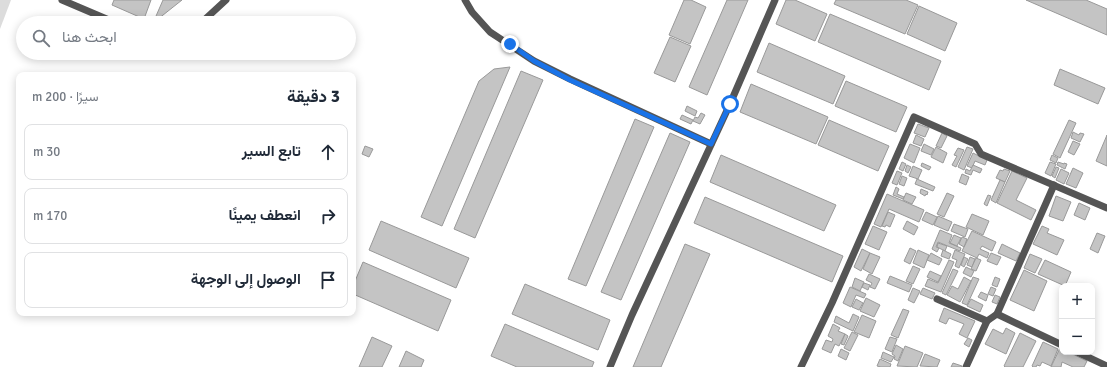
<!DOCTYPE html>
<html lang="ar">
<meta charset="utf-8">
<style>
body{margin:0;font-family:Signika,Vazirmatn,sans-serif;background:#f2f2f3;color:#1f2937;direction:rtl}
.controls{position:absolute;right:12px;bottom:12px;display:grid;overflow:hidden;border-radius:8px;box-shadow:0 2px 10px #0003}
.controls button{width:36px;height:36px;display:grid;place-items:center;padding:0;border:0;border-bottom:1px solid #e0e1e3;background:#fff;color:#1f2937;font:20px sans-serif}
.stop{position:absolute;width:12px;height:12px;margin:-9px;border:3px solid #1a73e8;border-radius:50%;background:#fff}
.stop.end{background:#1a73e8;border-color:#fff;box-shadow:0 1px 4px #0008}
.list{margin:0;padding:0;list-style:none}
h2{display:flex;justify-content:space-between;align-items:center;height:52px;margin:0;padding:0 16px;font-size:17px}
h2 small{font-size:13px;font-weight:400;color:#747a83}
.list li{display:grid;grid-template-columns:26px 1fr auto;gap:12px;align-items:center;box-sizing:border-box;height:56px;margin:0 8px 8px;padding:0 8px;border:1px solid #e0e1e3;border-radius:8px}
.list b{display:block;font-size:15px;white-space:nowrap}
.list em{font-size:13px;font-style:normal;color:#747a83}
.icon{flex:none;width:22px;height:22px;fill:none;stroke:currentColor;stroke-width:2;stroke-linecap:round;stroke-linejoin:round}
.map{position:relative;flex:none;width:1107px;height:367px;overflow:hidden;direction:ltr}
.search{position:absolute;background:#fff;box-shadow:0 2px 10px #0003;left:16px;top:16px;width:340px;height:44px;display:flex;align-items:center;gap:10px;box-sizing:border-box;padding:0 14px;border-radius:22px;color:#747a83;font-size:15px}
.panel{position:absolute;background:#fff;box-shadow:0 2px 10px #0003;left:16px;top:72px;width:340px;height:244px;border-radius:8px;direction:rtl}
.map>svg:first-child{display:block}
</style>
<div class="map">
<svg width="1107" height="367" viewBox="0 0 1107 367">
<rect width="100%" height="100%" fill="#fff"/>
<path fill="#dcdcdc" d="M0,0H11L0,29Z"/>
<g fill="#c4c4c4" stroke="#999">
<path d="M114,0H151L144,19L112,5Z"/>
<path d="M163,0H182L153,23Z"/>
<path d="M684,0H691L706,7L690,44L669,35Z"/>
<path d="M727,0H748L707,95L689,87Z"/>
<path d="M786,0H795L827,14L815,41L776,24Z"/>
<path d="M836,0H906L918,5L905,34L834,4Z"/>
<path d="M1026,0H1086L1107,9V35Z"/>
<path d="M919,6L957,23L945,51L907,34Z"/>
<path d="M830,14L941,61L929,90L818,42Z"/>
<path d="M670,37L691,46L675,82L654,73Z"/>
<path d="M769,43L845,76L833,104L757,72Z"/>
<path d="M510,67L442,226L421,217L479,81L494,69Z"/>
<path d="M1060,69L1105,88L1098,104L1054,85Z"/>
<path d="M521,71L543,80L475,238L454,229Z"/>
<path d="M846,81L907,107L896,132L835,106Z"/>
<path d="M751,84L828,117L816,144L740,112Z"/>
<path d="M687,106L697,111L695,116L685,111Z"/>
<path d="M701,113L705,115L700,124L693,121L695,117L698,118Z"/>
<path d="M682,115L693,120L691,124L680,119Z"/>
<path d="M635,119L654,127L586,286L568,279Z"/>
<path d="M829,120L889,146L878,171L818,145Z"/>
<path d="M1069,120L1076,123L1060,158L1053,154Z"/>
<path d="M918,124L929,128L925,137L914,133Z"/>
<path d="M1073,132L1079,135L1080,133L1084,134L1080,142L1071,138Z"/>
<path d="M670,133L690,142L621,300L601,292Z"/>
<path d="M942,133L947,136L941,148L936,146Z"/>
<path d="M916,135L924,139L921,146L913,143Z"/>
<path d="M1107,135V166L1096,161Z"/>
<path d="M1073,141L1080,144L1074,155L1068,152Z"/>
<path d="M910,144L920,148L914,163L904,158Z"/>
<path d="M924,144L934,149L931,155L921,151Z"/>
<path d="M365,146L373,149L369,157L362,154Z"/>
<path d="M936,147L947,153L943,163L931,157Z"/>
<path d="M967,147L973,149L964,170L958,167Z"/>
<path d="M958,148L964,150L956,167L952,165L957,156L954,155Z"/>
<path d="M973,153L987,160L985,165L975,161L972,168L967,166Z"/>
<path d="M721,155L836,205L824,231L710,182Z"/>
<path d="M1052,155L1058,158L1056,163L1050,160Z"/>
<path d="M902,162L906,164L903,171L899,169Z"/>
<path d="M1050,162L1056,164L1051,176L1045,173Z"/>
<path d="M1058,162L1064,164V163L1067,164L1065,169L1057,165Z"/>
<path d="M922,163L931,167L929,170L921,166Z"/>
<path d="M907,165L911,167L908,173L905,171Z"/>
<path d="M973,165L982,169L980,173L973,170L971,175L965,173L966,169L970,171Z"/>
<path d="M913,166L922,170L918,179L909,176Z"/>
<path d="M1056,167L1059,168L1055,178L1052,176Z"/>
<path d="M1073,168L1083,173L1076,188L1066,184Z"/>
<path d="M1004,169L1010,171L1005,182L996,178L1000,170L1003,171Z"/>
<path d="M1061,169L1069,173L1064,184L1056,180Z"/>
<path d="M897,171L902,173L897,185L892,183Z"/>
<path d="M1012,171L1027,178L1016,200L1036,210L1031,220L997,203Z"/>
<path d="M962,174L969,177L966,185L959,182Z"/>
<path d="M902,176L907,178L904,186L899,184Z"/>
<path d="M917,179L935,187L933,191L915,184Z"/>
<path d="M1000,180L1005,182L996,203L991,200Z"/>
<path d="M896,187L899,189L897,194L904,197L903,199L893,195Z"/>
<path d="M921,189L928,192L927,195L926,194L925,196L920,193Z"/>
<path d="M906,193L916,197L912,204L903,200Z"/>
<path d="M947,193L954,196L944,217L937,214Z"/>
<path d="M887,194L924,210L919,222L889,209L881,227L874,224Z"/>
<path d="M988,195L991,196L987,206L984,204Z"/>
<path d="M1056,196L1071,202L1063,221L1049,216Z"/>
<path d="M705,197L843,256L832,282L694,223Z"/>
<path d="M1079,203L1090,208L1085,220L1074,215Z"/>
<path d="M888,212L895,215L890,227L886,225L885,227L882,226Z"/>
<path d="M926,212L937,217L933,225L922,220Z"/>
<path d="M972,214L989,221L983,235L966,227Z"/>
<path d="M938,216L952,222L948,231L934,225Z"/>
<path d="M381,221L469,258L456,288L369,250Z"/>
<path d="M907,221L918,227L914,235L903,229Z"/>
<path d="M954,224L968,229L965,237L951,231Z"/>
<path d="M873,226L887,232L879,250L865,244Z"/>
<path d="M1042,226L1049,229L1047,233L1064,240L1057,255L1033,244Z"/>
<path d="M940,230L952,235L949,243L961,248L960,251L938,242L936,247L939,248L937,252L932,249Z"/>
<path d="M972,231L996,242L992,251L982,246L980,249L989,253L987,258L979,254L977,258L962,251Z"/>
<path d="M1097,233L1105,236L1098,253L1090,249Z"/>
<path d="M954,235L961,238L957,246L950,243Z"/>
<path d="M962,237L967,239L964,247L959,244Z"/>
<path d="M938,243L947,246L945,251L937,247Z"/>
<path d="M685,244L710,254L661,367H633Z"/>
<path d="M1002,244L1020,253L1016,261L998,253Z"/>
<path d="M910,248L916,251L910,264L904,261Z"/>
<path d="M862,249L870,253L861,271L854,267Z"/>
<path d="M918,250L929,255L924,268L913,263Z"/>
<path d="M943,250L951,254L949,259L941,256Z"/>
<path d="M955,250L965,254L959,268L955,266L957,260L952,258Z"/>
<path d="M870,253L880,257L872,274L863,269Z"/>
<path d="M931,253L942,259L939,265L927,260Z"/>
<path d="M991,253L1001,257L997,265L987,261Z"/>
<path d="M1030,254L1042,259L1035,273L1024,268Z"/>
<path d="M964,257L968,259L964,267L961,265Z"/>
<path d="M970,257L975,259L972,267L967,265Z"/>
<path d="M976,258L981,260L976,271L971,269Z"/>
<path d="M949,260L954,262L941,292L925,286L928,279L938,283Z"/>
<path d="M1045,260L1071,272L1065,286L1038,274Z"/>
<path d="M363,262L451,300L438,331L353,294V286Z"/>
<path d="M913,266L920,269L913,284L906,281Z"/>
<path d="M966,267L974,271L971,277L963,273Z"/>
<path d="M953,269L958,271L946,295L942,293Z"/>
<path d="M1024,270L1047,281L1034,311L1010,300Z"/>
<path d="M930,271L941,276L938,282L927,277Z"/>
<path d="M869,274L880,279L875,289L870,287L872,283L866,280Z"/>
<path d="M890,276L912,285L909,292L887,283Z"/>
<path d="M964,277L971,281L960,302L947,295L952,286L958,289Z"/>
<path d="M973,277L979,279L967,305L962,303Z"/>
<path d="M995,277L1000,279L997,287L992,285Z"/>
<path d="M855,278L864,282L860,291L852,287Z"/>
<path d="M864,283L870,285L868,290L862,287Z"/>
<path d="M525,284L610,320L598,350L512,314Z"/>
<path d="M850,287L866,294L864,298L856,295L851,307L843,303Z"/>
<path d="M991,287L996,289L993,296L988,294Z"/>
<path d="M913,288L920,291L914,303L908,300Z"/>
<path d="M923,288L935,293L932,299L920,294Z"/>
<path d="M981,292L988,295L986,301L978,297Z"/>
<path d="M995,295L1000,297L997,304L992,302Z"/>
<path d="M866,298L880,305L874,317L860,311Z"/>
<path d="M856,299L863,303L859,310L852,307Z"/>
<path d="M971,299L983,305L980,312L967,306Z"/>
<path d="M944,308L975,321L967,338L959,334L964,324L949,318L946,324L939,321Z"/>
<path d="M903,309L909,311L898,338L891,335Z"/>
<path d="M853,314L859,317L853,331L834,322L836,316L849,323Z"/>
<path d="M862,315L876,321L869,338L854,332Z"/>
<path d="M505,324L594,362L592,367H517L491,356Z"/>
<path d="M833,324L840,328L838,331L845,334L839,346L835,344L831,353L822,349L826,340L832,342L833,339L828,336Z"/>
<path d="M1006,328L1015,333L1006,354L985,344L993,329L1003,334Z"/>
<path d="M852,332L858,335L850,351L844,348Z"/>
<path d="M1020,333L1036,341L1023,367H1005L1004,366Z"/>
<path d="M845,334L848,336L844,345L841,344Z"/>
<path d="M372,337L392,346L382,367H359Z"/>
<path d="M890,337L897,339L892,352L885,349Z"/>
<path d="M968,338L972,340L969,347L964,344Z"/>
<path d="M1043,342L1058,349L1051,366L1042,362L1040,366L1037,365L1036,367H1033L1032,366Z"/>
<path d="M896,345L903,349L898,361L894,359L895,356L892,354Z"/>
<path d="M905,346L923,353L917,367L897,366Z"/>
<path d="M1060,348L1062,349V352H1068L1087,361L1084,367H1073L1062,362L1061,367H1051Z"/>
<path d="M841,349L849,353L846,360L838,356Z"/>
<path d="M406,351L424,360L421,367H399Z"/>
<path d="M883,352L894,357L891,362L881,358Z"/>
<path d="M925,354L940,360L937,367L920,366Z"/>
<path d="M880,359L891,364L890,367H881L877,366Z"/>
<path d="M953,363L962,366L961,367H951Z"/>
</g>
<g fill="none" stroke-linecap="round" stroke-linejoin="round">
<g stroke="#555" stroke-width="7">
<path d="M62,0L116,23"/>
<path d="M465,0L472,12L490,32L534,61L570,79L711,144"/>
<path d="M201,23L226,0"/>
<path d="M937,299L987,321L997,314L1062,345"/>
<path d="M997,314L1054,185"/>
<path d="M1077,352L1107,366"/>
<path d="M610,367L632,315L730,104L775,0"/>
<path d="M801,367L832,303L914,117L975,144L981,154L1107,208"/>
<path d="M966,367L987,321"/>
</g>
</g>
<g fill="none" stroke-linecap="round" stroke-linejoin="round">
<path stroke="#1a73e8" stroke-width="5" d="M510,44L534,61L570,80L711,144L730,104"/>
</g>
</svg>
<div class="controls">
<button>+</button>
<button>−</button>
</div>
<div class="stop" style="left:730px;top:104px"></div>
<div class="stop end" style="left:510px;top:44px"></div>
<div class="search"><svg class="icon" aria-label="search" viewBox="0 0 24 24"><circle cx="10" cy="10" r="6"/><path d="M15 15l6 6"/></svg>ابحث هنا</div>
<section class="panel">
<h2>3 دقيقة<small>سيرًا · 200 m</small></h2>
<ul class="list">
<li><svg class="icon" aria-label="ahead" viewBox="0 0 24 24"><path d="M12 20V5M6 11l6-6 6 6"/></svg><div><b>تابع السير</b></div><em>30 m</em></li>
<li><svg class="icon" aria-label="right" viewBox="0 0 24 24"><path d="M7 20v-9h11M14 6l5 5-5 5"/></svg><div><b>انعطف يمينًا</b></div><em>170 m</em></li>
<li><svg class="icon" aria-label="arrive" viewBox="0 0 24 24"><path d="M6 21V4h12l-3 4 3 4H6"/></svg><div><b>الوصول إلى الوجهة</b></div></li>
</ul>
</section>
</div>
